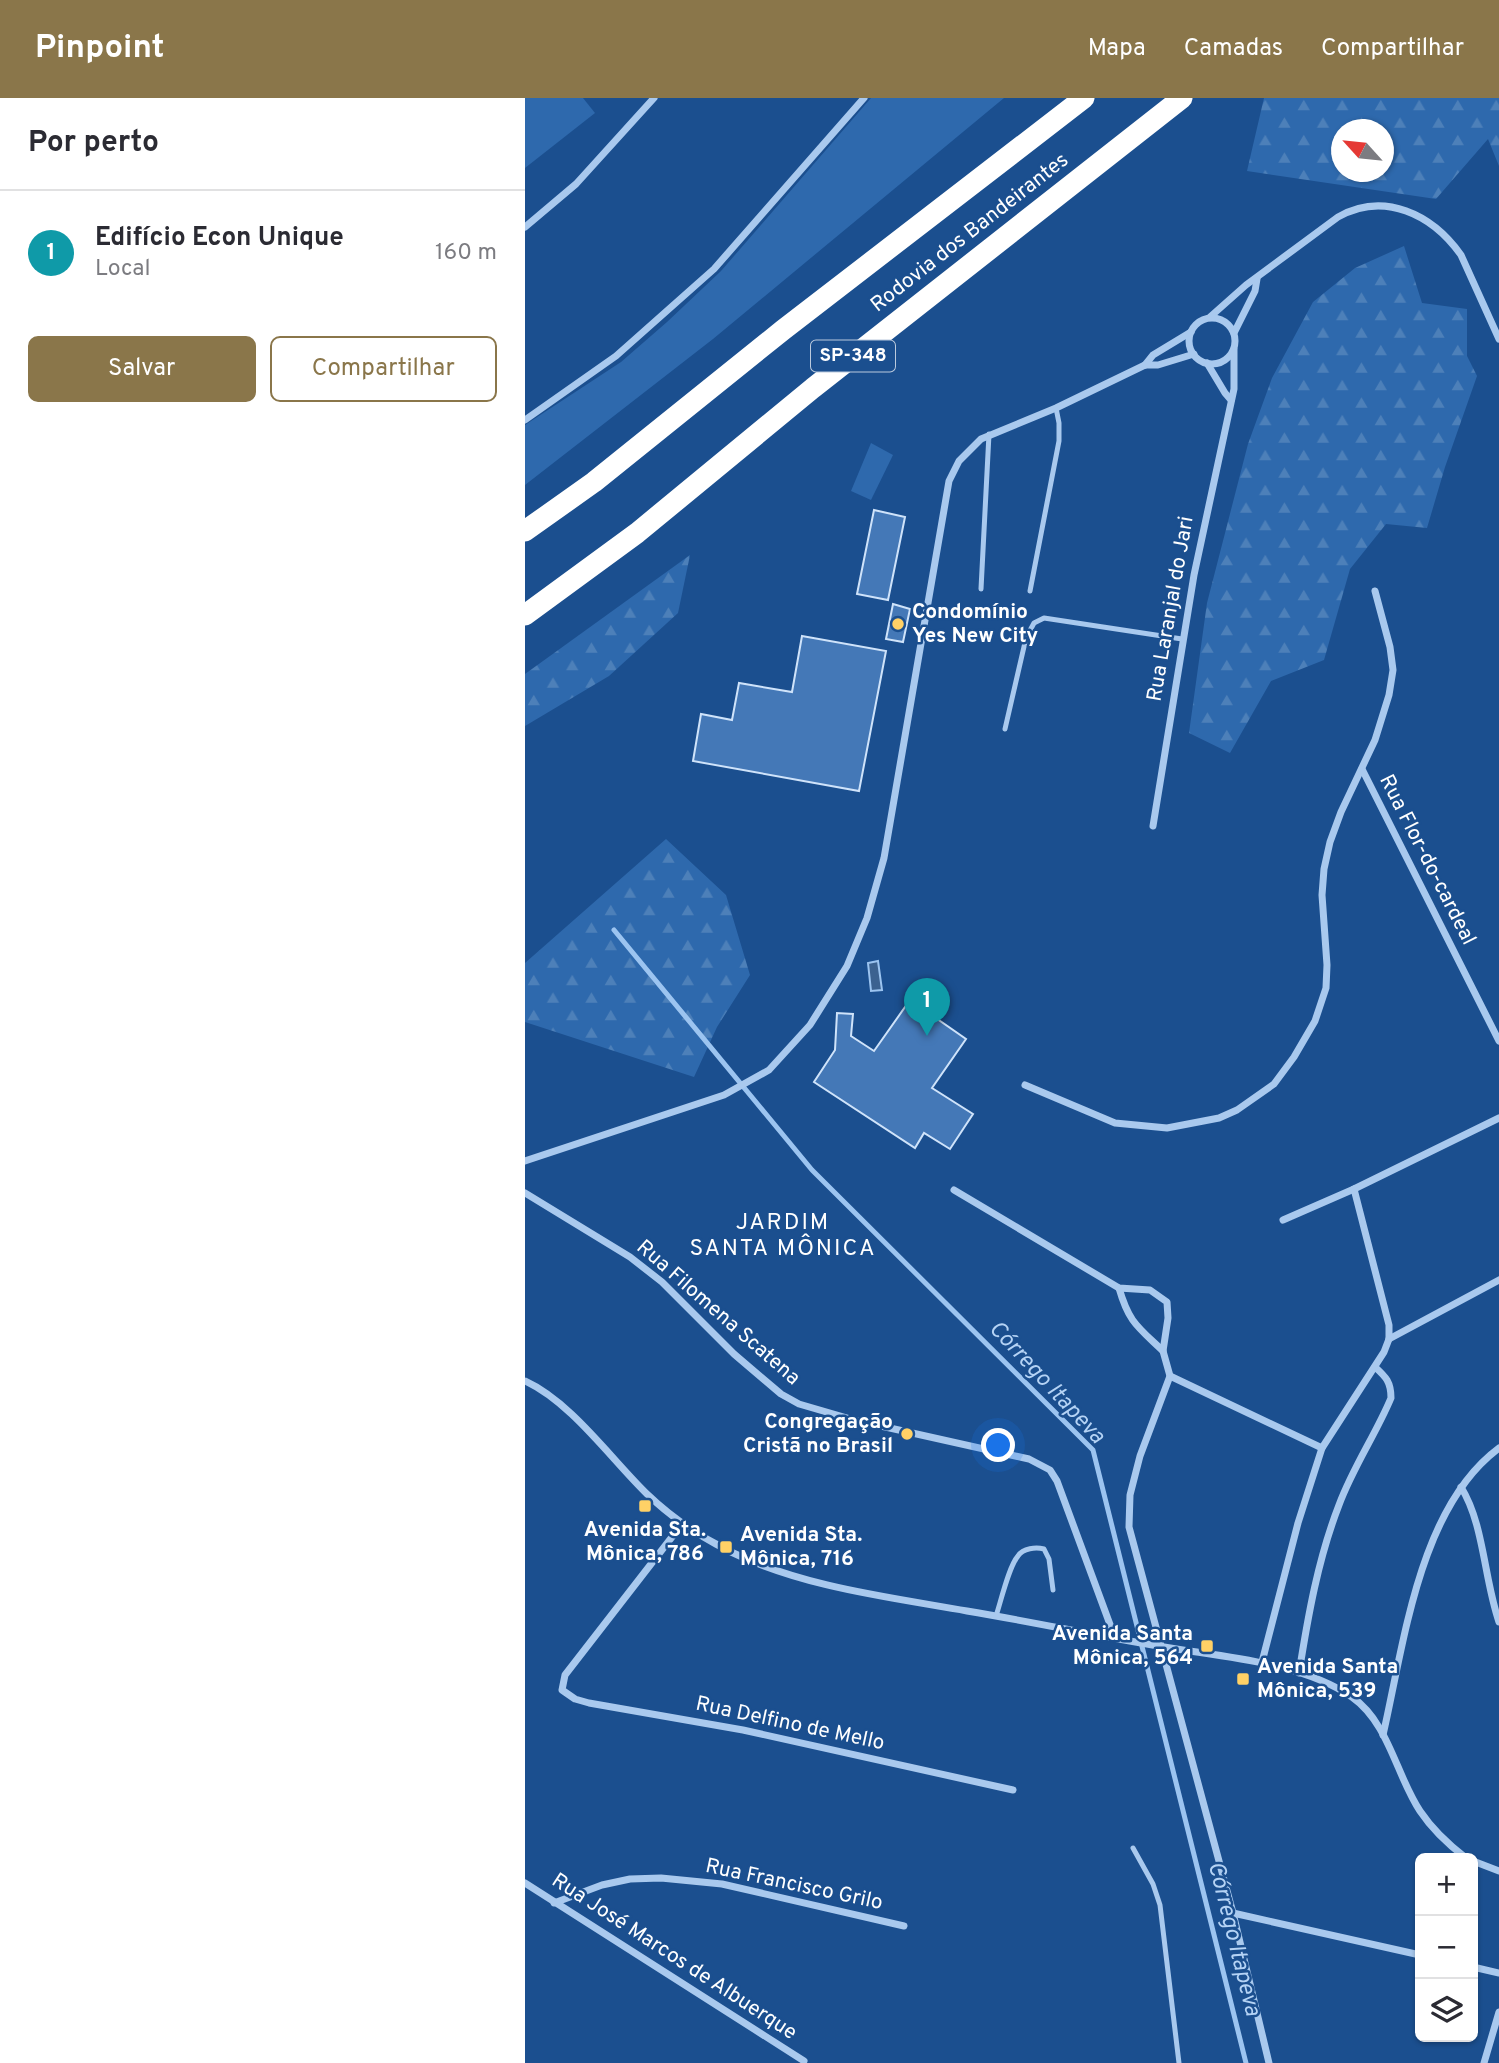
<!DOCTYPE html>
<html lang="pt">
<meta charset="utf-8">
<style>
body{margin:0;font-family:Overpass,sans-serif;background:#f2f2f3;color:#2b2b33}
.controls{position:absolute;right:21px;bottom:21px;display:grid;overflow:hidden;border-radius:10px;box-shadow:0 2px 5px #0004}
.controls button{width:63px;height:63px;display:grid;place-items:center;padding:0;border:0;border-bottom:2px solid #e1e1e2;background:#fff;color:#2b2b33;font:35px sans-serif}
.compass{position:absolute;left:806px;top:21px;width:63px;height:63px;border-radius:50%;background:#fff;box-shadow:0 2px 5px #0004;rotate:297deg}
.you{position:absolute;left:474px;top:1348px;width:24px;height:24px;margin:-18px;border:5px solid #fff;border-radius:50%;background:#1a73e8;box-shadow:0 0 0 10px #1a73e833}
.badge{display:grid;place-items:center;width:46px;height:46px;border-radius:50%;background:#8a764a;color:#fff;font-size:23px;font-weight:700}
.pin{position:absolute;translate:-50% -58px;filter:drop-shadow(0 2px 4px #0008)}
.pin::after{content:'';position:absolute;top:37px;width:24px;height:21px;background:inherit;clip-path:polygon(0 0,100% 0,50% 100%)}
.list{margin:0;padding:0;list-style:none}
h2{display:flex;justify-content:space-between;align-items:center;height:91px;margin:0;padding:0 28px;font-size:30px}
h2 small{font-size:23px;font-weight:400;color:#7c7c81}
.list li{display:grid;grid-template-columns:46px 1fr auto;gap:21px;align-items:center;box-sizing:border-box;height:126px;padding:0 28px;border-top:2px solid #e1e1e2}
.list b{display:block;font-size:26px;white-space:nowrap}
.list p{margin:0;font-size:23px;white-space:nowrap;color:#7c7c81}
.list em{font-size:23px;font-style:normal;color:#7c7c81}
.actions{display:flex;gap:14px;padding:21px 28px}
.actions a{flex:1;padding:16px 0;border:2px solid #8a764a;border-radius:10px;text-align:center;font-size:24px;color:#8a764a}
.actions .main{background:#8a764a;color:#fff}
.icon{flex:none;width:38px;height:38px;fill:none;stroke:currentColor;stroke-width:2;stroke-linecap:round;stroke-linejoin:round}
.map{position:relative;flex:none;width:974px;height:1965px;overflow:hidden}
header{display:flex;align-items:center;gap:42px;box-sizing:border-box;height:98px;padding:0 35px;background:#8a764a;color:#fff}
header strong{font-size:33px}
nav{display:flex;gap:38px;margin-inline-start:auto;font-size:24px}
main{display:flex}
aside{flex:1;background:#fff}
.map>svg:first-child{display:block}
</style>
<header>
<strong>Pinpoint</strong>
<nav><a>Mapa</a><a>Camadas</a><a>Compartilhar</a></nav>
</header>
<main>
<aside>
<h2>Por perto<small></small></h2>
<ul class="list">
<li><span class="badge" style="background:#0f9aa8">1</span><div><b>Edifício Econ Unique</b><p>Local</p></div><em>160 m</em></li>
</ul>
<div class="actions"><a class="main">Salvar</a><a>Compartilhar</a></div>
</aside>
<div class="map">
<svg width="974" height="1965" viewBox="0 0 974 1965">
<defs>
<pattern id="forest-firs" width="22" height="20" patternUnits="userSpaceOnUse" patternTransform="scale(1.75)"><rect width="22" height="20" fill="#2e69ad"/><path d="M5 1l3.5 6h-7zM16 11l3.5 6h-7z" fill="#4d80b9"/></pattern>
</defs>
<rect width="100%" height="100%" fill="#1b4f8f"/>
<g fill="#2e69ad">
<path d="M0,0H58L70,15L0,70Z"/>
<path d="M346,0H479L188,241L0,387V327L96,264L142,224L196,173Z"/>
<path d="M346,345L368,357L346,402L326,393Z"/>
</g>
<g fill="url(#forest-firs)" fill-rule="evenodd">
<path d="M739,0H974V68L963,41L911,101L722,73ZM816,32H858V74H816Z"/>
<path d="M879,148L897,205L942,211V258L952,278L920,369L902,430L861,426L825,471L799,562L746,583L705,655L664,635L682,505L723,346L747,280L788,204L830,170Z"/>
<path d="M165,457L153,515L84,578L0,628V576Z"/>
<path d="M141,741L201,797L225,877L192,929L169,979L0,924V865Z"/>
</g>
<path fill="#3c6290" stroke="#9cc4f0" stroke-width="2" d="M353,863L357,892L346,893L343,865Z"/>
<g fill="none" stroke-linecap="round" stroke-linejoin="round">
<path stroke="#9cc4f0" stroke-width="5" d="M89,832L287,1072L568,1352L721,1965"/>
</g>
<g fill="#4478b7" stroke="#cfe3fa" stroke-width="2">
<path d="M349,412L380,419L363,502L332,496Z"/>
<path d="M368,506L385,511L378,544L361,541Z"/>
<path d="M277,538L361,553L334,693L168,663L176,616L207,622L214,585L267,594Z"/>
<path d="M385,902L441,941L407,990L448,1016L425,1051L399,1035L390,1050L289,984L310,952L312,915L328,916L326,938L349,953Z"/>
</g>
<g fill="none" stroke-linecap="round" stroke-linejoin="round">
<g stroke="#a9c9ee" stroke-width="5">
<path d="M456,491L464,336"/>
<path d="M505,493L534,343V325L531,310"/>
<path d="M480,631L501,540L509,525L519,520L657,541"/>
<path d="M471,1518C476,1503 484,1468 493,1458C498,1450 511,1449 519,1451L524,1461L528,1492"/>
<path d="M608,1750L628,1786L635,1807L654,1965"/>
</g>
<g stroke="#a9c9ee" stroke-width="7">
<path d="M0,129L51,86L129,0"/>
<path d="M685,219L721,187L813,119C859,93 907,116 936,157L974,241"/>
<circle cx="687" cy="243" r="23"/>
<path d="M709,235L730,193L732,181"/>
<path d="M682,265L700,295L706,302"/>
<path d="M620,267L628,257L666,234"/>
<path d="M0,322L91,258L189,171L339,0"/>
<path d="M837,671L974,943"/>
<path d="M628,728L669,477L709,291V251"/>
<path d="M500,987L590,1025L642,1030L694,1020L712,1012L749,986L769,959L790,923L801,890L802,867L797,797L799,771L805,744L816,714L850,642L864,597L868,572L865,549L850,493"/>
<path d="M0,1063L199,997L244,972L285,927L322,868L342,820L359,760L424,383L434,363L456,341L531,310L620,267H633L669,256"/>
<path d="M429,1092L594,1190L625,1192L642,1204L643,1220L638,1253L645,1278L615,1358L605,1397L604,1429L708,1815L744,1965"/>
<path d="M0,1095L105,1159L137,1184L209,1256L256,1296L274,1306L329,1322L504,1361L525,1372L532,1383L590,1540"/>
<path d="M758,1122L829,1091L974,1020"/>
<path d="M594,1190C604,1225 613,1229 638,1253"/>
<path d="M864,1241L974,1182"/>
<path d="M645,1278L797,1350"/>
<path d="M0,1283C46,1304 86,1361 122,1396C147,1420 174,1438 204,1453C277,1489 363,1499 442,1513C508,1524 573,1538 639,1549C698,1559 776,1564 827,1599C864,1625 871,1677 895,1713C907,1731 924,1747 941,1760"/>
<path d="M936,1389C959,1426 959,1481 974,1524"/>
<path d="M157,1426L40,1577L37,1592L50,1601L64,1605L218,1632L488,1692"/>
<path d="M737,1564L773,1425L797,1350L859,1254L864,1241V1227L829,1091"/>
<path d="M774,1575C783,1518 793,1461 814,1407C828,1369 851,1336 866,1300C866,1284 861,1279 850,1269"/>
<path d="M858,1637C879,1546 894,1409 974,1350"/>
<path d="M948,1763L974,1773"/>
<path d="M0,1785L279,1963"/>
<path d="M29,1805L77,1787L105,1781L136,1780L197,1786L379,1828"/>
<path d="M708,1815L895,1857"/>
<path d="M948,1869L974,1875"/>
<path d="M959,1965L974,1914"/>
</g>
<g stroke="#fff" stroke-width="21">
<path d="M0,433L69,384L258,232L559,0"/>
<path d="M0,517L112,435L288,290L657,0"/>
</g>
</g>
<g fill="#ffd166" stroke="#1b4f8f" stroke-width="2.5">
<circle cx="373" cy="526" r="7"/>
<circle cx="382" cy="1336" r="7"/>
<rect x="113" y="1401" width="14" height="14" rx="3.5"/>
<rect x="194" y="1442" width="14" height="14" rx="3.5"/>
<rect x="675" y="1541" width="14" height="14" rx="3.5"/>
<rect x="711" y="1574" width="14" height="14" rx="3.5"/>
</g>
<g text-anchor="middle" dominant-baseline="central" stroke-width="5" stroke-linejoin="round" paint-order="stroke">
<rect fill="#1b4f8f" stroke="#bbcadd" stroke-width="2" x="286" y="242.5" width="84" height="31" rx="5"/>
<g font-size="19" font-weight="bold" fill="#fff">
<text x="328" y="258">SP-348</text>
</g>
<g font-size="21" fill="#fff" stroke="#1b4f8f">
<text transform="translate(445 135) rotate(-38)">Rodovia dos Bandeirantes</text>
<text transform="translate(646 511) rotate(-80)">Rua Laranjal do Jari</text>
<text transform="translate(902 762) rotate(63)">Rua Flor-do-cardeal</text>
<text transform="translate(193 1215) rotate(41)">Rua Filomena Scatena</text>
<text transform="translate(265 1626) rotate(12)">Rua Delfino de Mello</text>
<text transform="translate(269 1787) rotate(12)">Rua Francisco Grilo</text>
<text transform="translate(149 1859) rotate(33)">Rua José Marcos de Albuerque</text>
</g>
<g font-size="21" font-weight="bold" fill="#fff" stroke="#1b4f8f" text-anchor="start">
<text x="387" y="514">Condomínio<tspan x="387" dy="24">Yes New City</tspan></text>
<text x="368" y="1324" text-anchor="end">Congregação<tspan x="368" dy="24">Cristã no Brasil</tspan></text>
<text x="120" y="1432" text-anchor="middle">Avenida Sta.<tspan x="120" dy="24">Mônica, 786</tspan></text>
<text x="215" y="1437">Avenida Sta.<tspan x="215" dy="24">Mônica, 716</tspan></text>
<text x="668" y="1536" text-anchor="end">Avenida Santa<tspan x="668" dy="24">Mônica, 564</tspan></text>
<text x="732" y="1569">Avenida Santa<tspan x="732" dy="24">Mônica, 539</tspan></text>
</g>
<g font-size="23" letter-spacing="2" fill="#fff" stroke="#1b4f8f">
<text x="258" y="1125">JARDIM<tspan x="258" dy="26">SANTA MÔNICA</tspan></text>
</g>
<g font-size="23" font-style="italic" fill="#b5d3f5" stroke="#1b4f8f">
<text transform="translate(521 1285) rotate(47)">Córrego Itapeva</text>
<text transform="translate(708 1841) rotate(76)">Córrego Itapeva</text>
</g>
</g>
</svg>
<div class="controls">
<button>+</button>
<button>−</button>
<button><svg class="icon" aria-label="layers" viewBox="0 0 24 24"><path d="M12 4l9 5-9 5-9-5zM3 14l9 5 9-5"/></svg></button>
</div>
<svg class="compass" viewBox="-18 -18 36 36"><path d="M0-13l5 13h-10z" fill="#e53935"/><path d="M0 13l5-13h-10z" fill="#7c7c81"/></svg>
<div class="you"></div>
<div class="pin badge" style="left:402px;top:938px;background:#0f9aa8">1</div>
</div>
</main>
